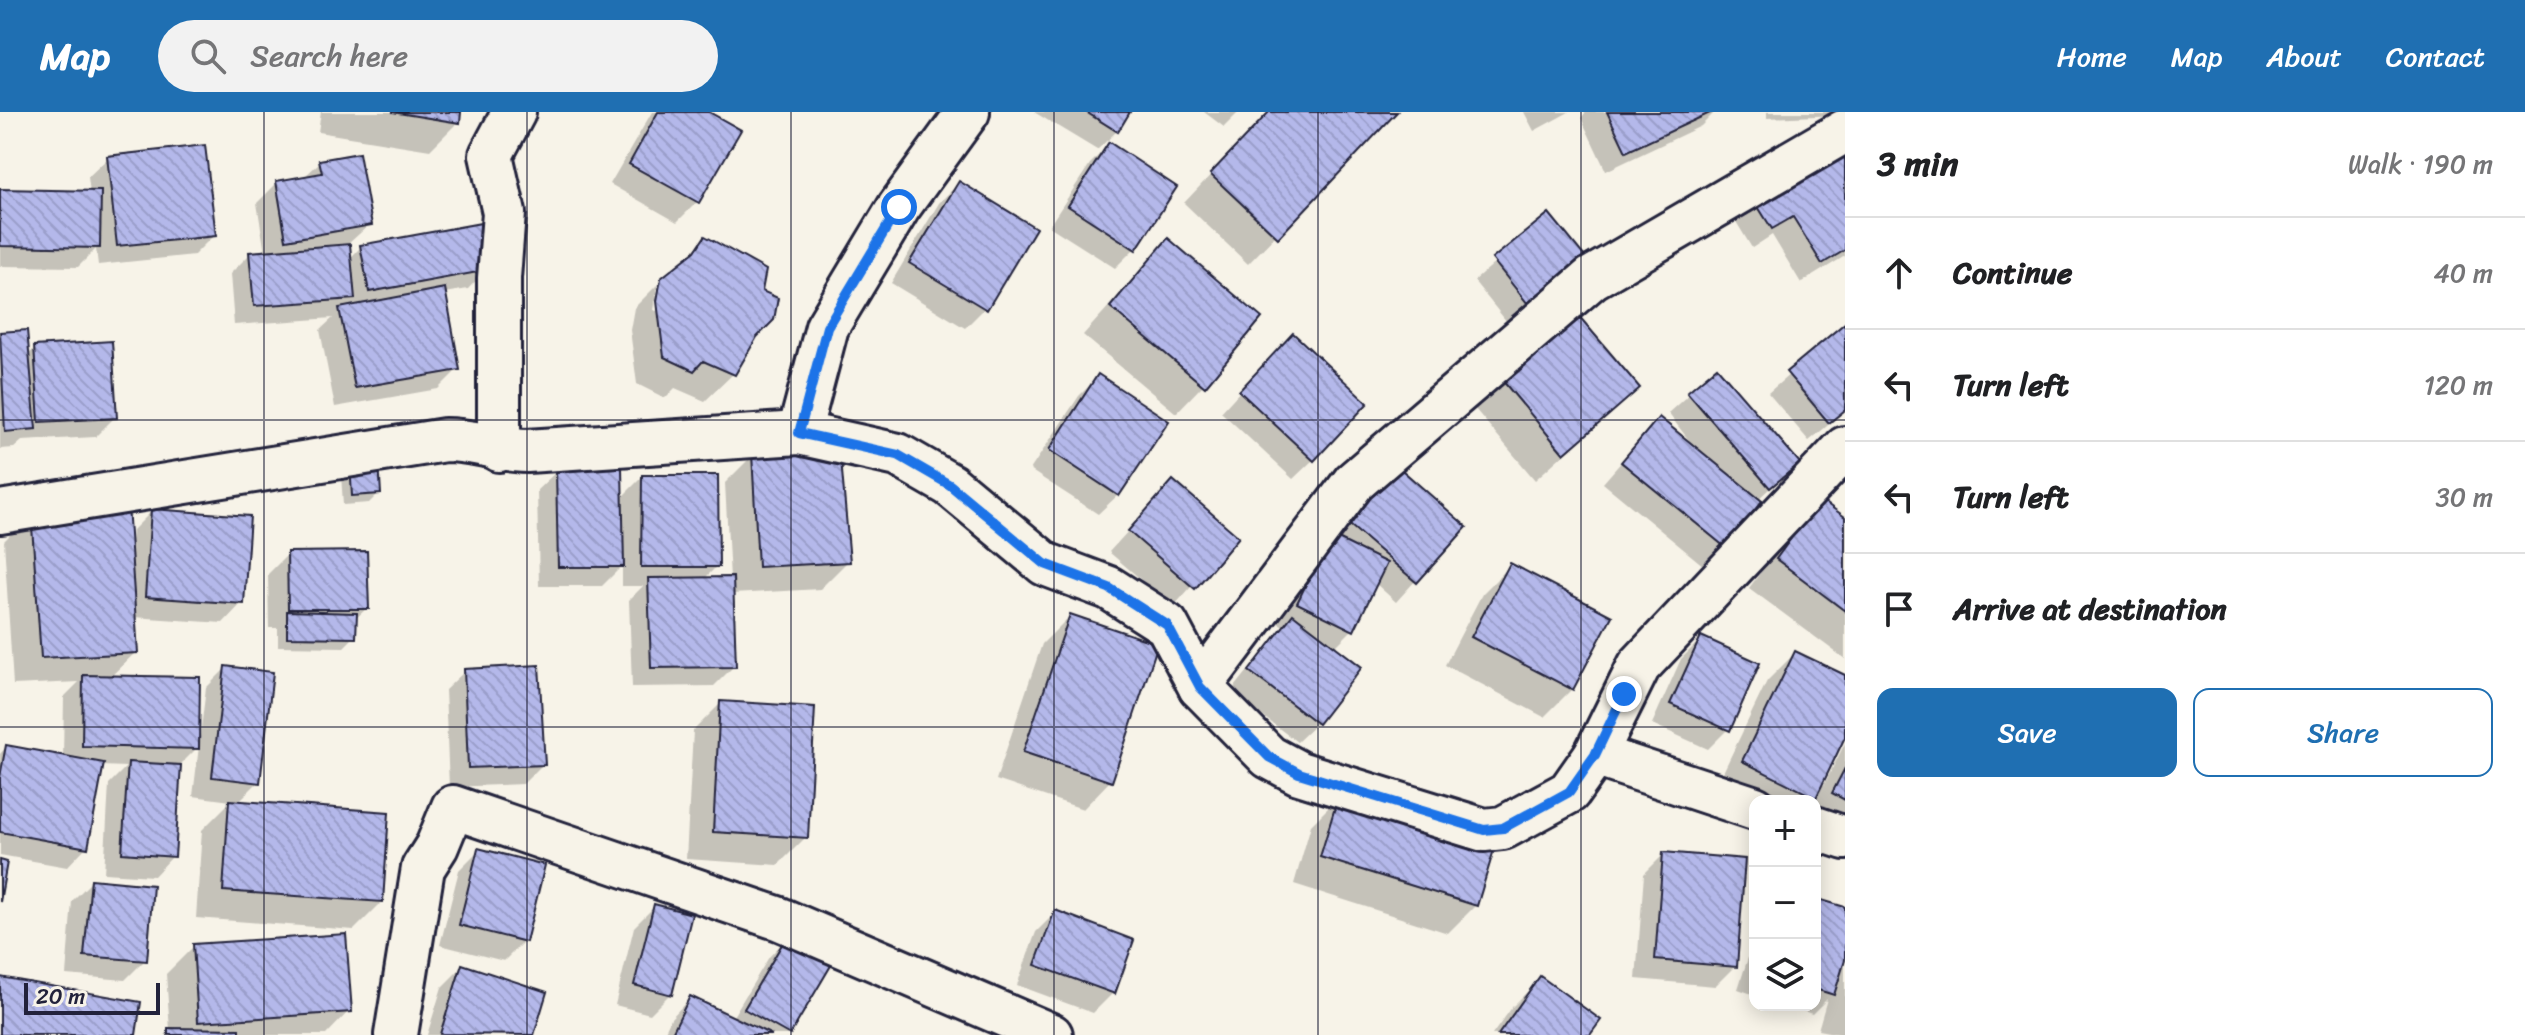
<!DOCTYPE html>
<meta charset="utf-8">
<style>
body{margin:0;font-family:Sriracha,sans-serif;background:#f2f2f2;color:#202124}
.controls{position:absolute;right:24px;bottom:24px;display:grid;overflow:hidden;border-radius:16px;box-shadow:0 4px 20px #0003}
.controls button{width:72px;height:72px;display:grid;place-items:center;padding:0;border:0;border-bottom:2px solid #e0e0e0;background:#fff;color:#202124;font:40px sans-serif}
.scale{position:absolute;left:24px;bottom:20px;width:136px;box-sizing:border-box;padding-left:8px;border:4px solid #22223b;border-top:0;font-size:22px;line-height:28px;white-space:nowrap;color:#22223b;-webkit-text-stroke:6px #f7f3e8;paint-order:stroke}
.stop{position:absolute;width:24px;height:24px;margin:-18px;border:6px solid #1a73e8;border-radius:50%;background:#fff}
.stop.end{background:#1a73e8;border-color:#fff;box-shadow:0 2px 8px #0008}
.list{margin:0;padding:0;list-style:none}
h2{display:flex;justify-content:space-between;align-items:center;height:104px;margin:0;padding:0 32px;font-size:34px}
h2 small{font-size:26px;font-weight:400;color:#757577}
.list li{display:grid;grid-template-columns:52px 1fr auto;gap:24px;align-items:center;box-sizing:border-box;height:112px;padding:0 32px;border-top:2px solid #e0e0e0}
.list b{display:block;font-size:30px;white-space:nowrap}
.list em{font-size:26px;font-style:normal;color:#757577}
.actions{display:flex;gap:16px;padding:24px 32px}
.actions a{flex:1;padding:18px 0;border:2px solid #1f6fb2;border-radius:16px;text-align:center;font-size:28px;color:#1f6fb2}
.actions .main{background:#1f6fb2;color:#fff}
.icon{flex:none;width:44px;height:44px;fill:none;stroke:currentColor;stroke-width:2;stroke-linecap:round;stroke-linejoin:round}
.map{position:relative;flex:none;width:1845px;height:923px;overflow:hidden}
header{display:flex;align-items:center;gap:48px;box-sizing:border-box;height:112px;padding:0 40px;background:#1f6fb2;color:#fff}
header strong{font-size:38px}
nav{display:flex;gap:44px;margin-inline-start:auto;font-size:28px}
.search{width:560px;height:72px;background:#f2f2f2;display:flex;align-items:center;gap:20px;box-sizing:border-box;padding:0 28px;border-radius:44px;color:#757577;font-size:30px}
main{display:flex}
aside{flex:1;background:#fff}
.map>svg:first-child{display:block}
</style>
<header>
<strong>Map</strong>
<div class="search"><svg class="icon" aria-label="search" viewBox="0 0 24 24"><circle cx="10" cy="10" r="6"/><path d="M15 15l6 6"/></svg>Search here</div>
<nav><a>Home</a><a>Map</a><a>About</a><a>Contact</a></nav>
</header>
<main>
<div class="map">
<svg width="1845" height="923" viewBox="0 0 1845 923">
<defs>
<pattern id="building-back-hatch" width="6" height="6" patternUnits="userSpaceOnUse" patternTransform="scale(2)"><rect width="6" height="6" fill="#b4b8ea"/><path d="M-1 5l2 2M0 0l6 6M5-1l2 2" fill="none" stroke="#9a9eca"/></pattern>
</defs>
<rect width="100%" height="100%" fill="#f7f3e8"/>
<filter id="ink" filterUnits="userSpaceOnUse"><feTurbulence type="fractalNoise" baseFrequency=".0125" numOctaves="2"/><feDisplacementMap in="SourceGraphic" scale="16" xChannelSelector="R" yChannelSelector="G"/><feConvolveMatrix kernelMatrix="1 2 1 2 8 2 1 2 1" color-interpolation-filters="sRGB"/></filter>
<g filter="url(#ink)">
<g fill="#0003">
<path d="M321,0H459L458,10L430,38L318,20Z"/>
<path d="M652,0H705L738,19L697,90L677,110L610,72Z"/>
<path d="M1034,0H1128L1117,19L1097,38Z"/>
<path d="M1204,0H1239L1224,15Z"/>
<path d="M1270,0H1395L1248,152L1184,91Z"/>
<path d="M1524,0H1569L1534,19Z"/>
<path d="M1586,0H1715L1701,14L1606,59L1581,6Z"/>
<path d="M1767,0H1842L1839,3L1767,6Z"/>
<path d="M1109,33L1135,136L1115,156L1049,114L1090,52Z"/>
<path d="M1845,44V144L1801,171L1772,123L1752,136L1732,103Z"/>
<path d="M108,46L214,123L194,143L98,153L96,137L78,155L0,154V79L90,81L88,65Z"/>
<path d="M320,50L370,112L348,132L349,147L361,135L487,157L468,177L444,181L458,257L438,277L335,295L320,218L333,206L234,213L230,162L250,142L265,141L257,91L277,71L303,66Z"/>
<path d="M959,71L985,196L965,216L891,171L939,91Z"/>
<path d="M1549,104L1582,145L1507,210L1474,169Z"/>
<path d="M705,127L754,225L733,262L705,289L675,276L665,286L637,272L630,218L634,196L658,172L653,198L657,199L663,171H660Z"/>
<path d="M1168,129L1203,273L1176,301L1083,223Z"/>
<path d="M1845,214V299L1809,329L1768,281Z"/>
<path d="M26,220L28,243L35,236L115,305L95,325L22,329L14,336L0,337V222Z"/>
<path d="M1273,243L1313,348L1293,367L1221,300Z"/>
<path d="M1717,257L1797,351L1757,388L1760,390L1704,454L1603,371L1659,307L1698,340L1668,301Z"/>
<path d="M1099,264L1118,383L1098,402L1030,358L1079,284Z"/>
<path d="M1503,269L1637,276L1535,368L1475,297Z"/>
<path d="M753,343L848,449L820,477L732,482L734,554L714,574L632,575L629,488L643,474H622V454L602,474H539L537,378L557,359L620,387L642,365L717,454L704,467H730L725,371Z"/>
<path d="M351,353L379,381L369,391L343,393L341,362Z"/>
<path d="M1173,370L1236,425L1173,495L1109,440Z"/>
<path d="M1375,374L1464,415L1396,490L1375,471L1352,518L1334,536L1317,611L1297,630L1231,580L1284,514L1278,511L1311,445Z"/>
<path d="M1821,390L1845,408V547L1749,476L1793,417Z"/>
<path d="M152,399L242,491L223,511L133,505L136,540L110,565L200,625L206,576L226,556L258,670L237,691L382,790L354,818L196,806L202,718L231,689L193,684L199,634L179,654L173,744L154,764L104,761L109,672L126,655L101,654L86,735L67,755L0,743V642L6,635L63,646L64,585L79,570L13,573L4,429L32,401L131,430L132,419Z"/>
<path d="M288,442L367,496L354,508V525L344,535L278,534V516H269L268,462Z"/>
<path d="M1510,454L1572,577L1544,605L1445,553L1482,482Z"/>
<path d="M1070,504L1110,669L1083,697L996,668L1042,532Z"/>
<path d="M1701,527L1728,617L1708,637L1652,612L1681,547Z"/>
<path d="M1795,541L1845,566V621L1820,672L1824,673L1845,631V729L1815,714V691L1821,678L1810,689H1755L1715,677L1767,569Z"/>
<path d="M465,559L543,652L523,672L449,675L445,578Z"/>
<path d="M721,591L806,725L778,753L686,747L693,619Z"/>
<path d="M1339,685L1476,793L1448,821L1294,772L1311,713Z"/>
<path d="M479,738L524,829L504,849L440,833L459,758Z"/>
<path d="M1664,742L1735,854L1715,874L1636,867L1644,762Z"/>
<path d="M92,769L145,848L125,868L66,863L72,789Z"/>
<path d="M1815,788L1845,797V923L1818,918L1827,887L1812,902L1785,893H1815Z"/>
<path d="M654,795L670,882L650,902L615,893L634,815Z"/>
<path d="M1056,800L1113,881L1093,901L1017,873L1036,820Z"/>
<path d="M1755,824V883L1738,877Z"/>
<path d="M788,825L831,850L787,923H663L671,906L690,886L732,906L769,845Z"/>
<path d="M194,834L349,899L326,923H165L170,918L166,862Z"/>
<path d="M462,855L545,881L532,923H427L442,875Z"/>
<path d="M1541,866L1588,923H1492L1513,894Z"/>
</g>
<g fill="url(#building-back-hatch)" stroke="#22223b" stroke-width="2">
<path d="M392,0H461L460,11Z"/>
<path d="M658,0H709L741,18L699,91L629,52Z"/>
<path d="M1086,0H1130L1118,20Z"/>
<path d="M1269,0H1397L1278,126L1210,62Z"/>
<path d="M1607,0H1712L1626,40Z"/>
<path d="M1109,30L1177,75L1136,138L1068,94Z"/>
<path d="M205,33L216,124L117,134L107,44Z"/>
<path d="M359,41L372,113L286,128L276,69L322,61L319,48Z"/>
<path d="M1845,42V138L1822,152L1793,105L1772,117L1750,82L1790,59L1797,71Z"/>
<path d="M959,69L1036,116L987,198L909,151Z"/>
<path d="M0,77L101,79L100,136L0,134Z"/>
<path d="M1549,101L1585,145L1528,192L1492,147Z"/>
<path d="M481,111L489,158L369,180L360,133Z"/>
<path d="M705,124L766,158L762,179L778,186L774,208L757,225L735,263L703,249L694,259L664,245L657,189L661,166L695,139Z"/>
<path d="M1168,126L1262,206L1205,275L1110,195Z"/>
<path d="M350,132L355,187L254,194L249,140Z"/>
<path d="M445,176L460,258L355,276L339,196Z"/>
<path d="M1578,203L1640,276L1564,342L1502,268Z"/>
<path d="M1845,211V298L1829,311L1786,260Z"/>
<path d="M27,218L36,317L5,320L0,220Z"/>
<path d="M1293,221L1368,291L1314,349L1239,279Z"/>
<path d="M112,229L117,306L39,310L34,234Z"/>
<path d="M1717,255L1800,351L1770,376L1687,280Z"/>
<path d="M1098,262L1169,309L1119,384L1049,338Z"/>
<path d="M1659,305L1762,389L1725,435L1621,350Z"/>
<path d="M840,336L850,450L758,455L752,341Z"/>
<path d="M379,349L381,382L352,384L350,351Z"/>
<path d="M1394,351L1467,415L1417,471L1344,408Z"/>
<path d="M622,355L624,455H558L556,357Z"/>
<path d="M642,363H718L719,455H641Z"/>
<path d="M1173,368L1239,425L1195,477L1128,419Z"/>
<path d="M1820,387L1845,405V499L1776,447Z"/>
<path d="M128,393L138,541L41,546L31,399Z"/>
<path d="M151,397L250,404L244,492L145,485Z"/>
<path d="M1330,423L1387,451L1354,519L1297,491Z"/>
<path d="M367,439L369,497H288L287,440Z"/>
<path d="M1510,451L1612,504L1573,578L1471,525Z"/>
<path d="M733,465L736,555L651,556L648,466Z"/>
<path d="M287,499L357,501L356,526L287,525Z"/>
<path d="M1070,502L1158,532L1112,670L1023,640Z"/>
<path d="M1293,502L1362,555L1318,612L1249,559Z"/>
<path d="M1701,524L1760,551L1730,619L1670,592Z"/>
<path d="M1795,539L1845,563V625L1816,686L1742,649Z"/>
<path d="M539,553L545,653L468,656L464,557Z"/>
<path d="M225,554L273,560L260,671L212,665Z"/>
<path d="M83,563L200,565L199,637L82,634Z"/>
<path d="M720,589L815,595L808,726L713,720Z"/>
<path d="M6,633L104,651L88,736L0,720V665Z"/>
<path d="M128,650L181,653L175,745L122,741Z"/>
<path d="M1845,656V688L1832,681Z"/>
<path d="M1339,682L1496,731L1477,794L1320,745Z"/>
<path d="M229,688L389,700L383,790L223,779Z"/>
<path d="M478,736L545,753L526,830L459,813Z"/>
<path d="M1663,740L1745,747L1737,855L1655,848Z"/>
<path d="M0,748L7,750L0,790Z"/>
<path d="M91,767L153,773L147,849L84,844Z"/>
<path d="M1815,786L1845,795V848L1834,883L1815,877Z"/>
<path d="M654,792L692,802L672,883L634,873Z"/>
<path d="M1055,798L1134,828L1115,882L1035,853Z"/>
<path d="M346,822L352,900L198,910L193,832Z"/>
<path d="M788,822L833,850L790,923L744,897Z"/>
<path d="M462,852L547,880L534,923L440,922Z"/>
<path d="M1540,864L1601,908L1590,923H1498Z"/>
<path d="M0,865L141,890L136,923H0Z"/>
<path d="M690,884L772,923H671Z"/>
<path d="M168,916L240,917V923H168Z"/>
</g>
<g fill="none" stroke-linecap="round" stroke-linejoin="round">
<defs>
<g id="minor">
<path d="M799,321L827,215L899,95L968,0"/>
<path d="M499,338V166L504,101L491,43L514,0"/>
<path d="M0,400L445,328C474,328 498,338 527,339L799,321L898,343L950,373L1045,452L1109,476L1167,513L1200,575L1269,645L1299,661L1484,718L1503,716L1569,680L1595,643L1755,696"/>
<path d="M1200,575L1354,370L1592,166L1845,19"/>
<path d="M1595,643L1639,554L1845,336"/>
<path d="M1815,716L1845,726"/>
<path d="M396,923L423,756L437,734L453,695L780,807L1051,923"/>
</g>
</defs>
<use href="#minor" stroke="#22223b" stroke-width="48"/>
<use href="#minor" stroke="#f7f3e8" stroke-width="42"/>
</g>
</g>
<g fill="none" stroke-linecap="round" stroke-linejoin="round" filter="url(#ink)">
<path stroke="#1a73e8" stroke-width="10" d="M899,95L827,215L799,321L898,343L950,373L1045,452L1109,476L1167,513L1200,575L1269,645L1299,661L1484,718L1503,716L1569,680L1595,643L1624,582"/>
</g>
<path fill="none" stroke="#22223b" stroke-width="2" stroke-opacity="0.55" d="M264,0V923M527,0V923M791,0V923M1054,0V923M1318,0V923M1581,0V923M0,308H1845M0,615H1845"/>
</svg>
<div class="controls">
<button>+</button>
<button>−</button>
<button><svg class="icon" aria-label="layers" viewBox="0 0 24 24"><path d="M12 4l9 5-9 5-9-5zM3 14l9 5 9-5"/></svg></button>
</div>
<div class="scale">20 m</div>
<div class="stop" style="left:899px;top:95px"></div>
<div class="stop end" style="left:1624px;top:582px"></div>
</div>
<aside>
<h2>3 min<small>Walk · 190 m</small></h2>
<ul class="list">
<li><svg class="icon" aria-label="ahead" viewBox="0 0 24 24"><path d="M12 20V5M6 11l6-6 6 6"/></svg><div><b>Continue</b></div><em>40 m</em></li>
<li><svg class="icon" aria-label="left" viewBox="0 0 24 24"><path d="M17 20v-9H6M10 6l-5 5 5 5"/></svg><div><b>Turn left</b></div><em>120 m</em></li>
<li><svg class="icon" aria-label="left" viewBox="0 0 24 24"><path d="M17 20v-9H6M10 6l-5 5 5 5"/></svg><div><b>Turn left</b></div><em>30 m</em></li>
<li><svg class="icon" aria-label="arrive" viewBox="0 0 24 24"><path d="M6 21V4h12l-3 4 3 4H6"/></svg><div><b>Arrive at destination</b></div></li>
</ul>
<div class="actions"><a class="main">Save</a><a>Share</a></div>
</aside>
</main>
